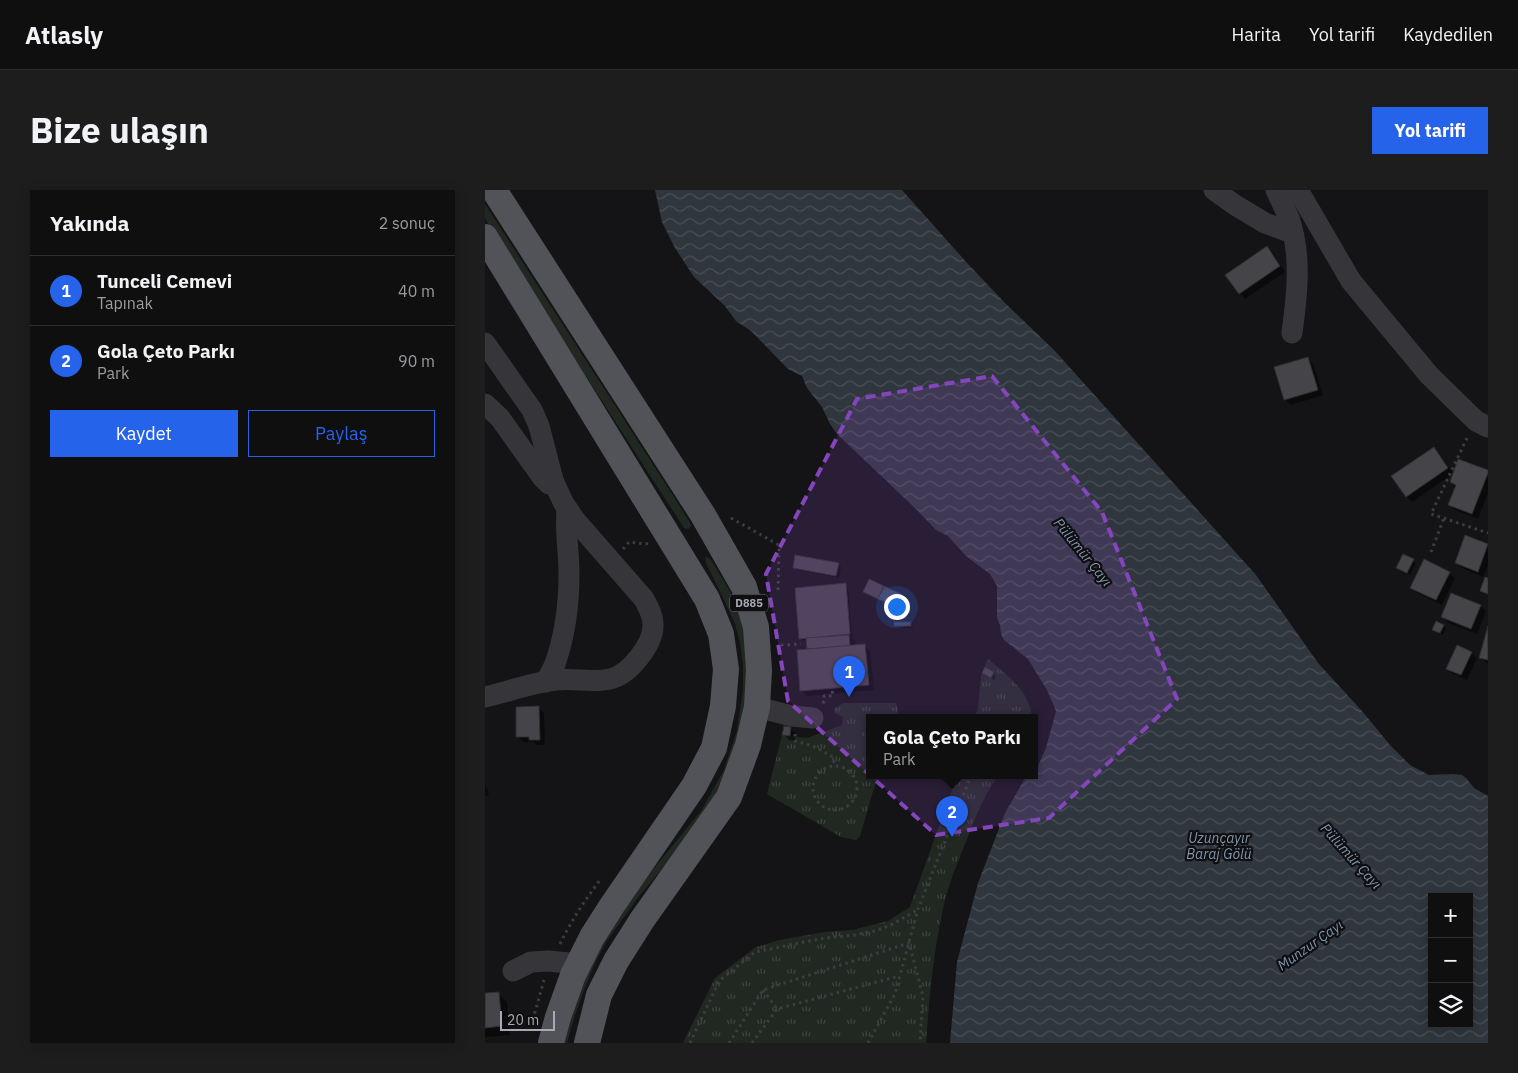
<!DOCTYPE html>
<html lang="tr">
<meta charset="utf-8">
<style>
body{margin:0;font-family:"IBM Plex Sans",sans-serif;background:#1d1d1e;color:#f1f3f6}
.controls{position:absolute;right:15px;bottom:15px;display:grid;overflow:hidden;border-radius:0px;box-shadow:0 2px 12px #0003}
.controls button{width:45px;height:45px;display:grid;place-items:center;padding:0;border:0;border-bottom:1px solid #2f2f30;background:#0f0f10;color:#f1f3f6;font:25px sans-serif}
.scale{position:absolute;left:15px;bottom:12px;width:55px;box-sizing:border-box;padding-left:5px;border:2px solid #a7aab5;border-top:0;font-size:14px;line-height:18px;white-space:nowrap;color:#a7aab5;-webkit-text-stroke:4px #0f0f11;paint-order:stroke}
.you{position:absolute;left:411px;top:416px;width:18px;height:18px;margin:-12px;border:4px solid #fff;border-radius:50%;background:#1a73e8;box-shadow:0 0 0 8px #1a73e833}
.badge{display:grid;place-items:center;width:32px;height:32px;border-radius:50%;background:#2563eb;color:#fff;font-size:16px;font-weight:700}
.pin{position:absolute;translate:-50% -41px;filter:drop-shadow(0 1px 2px #0008)}
.pin::after{content:'';position:absolute;top:26px;width:18px;height:15px;background:inherit;clip-path:polygon(0 0,100% 0,50% 100%)}
.popup{position:absolute;left:381px;top:524px;width:172px;height:65px;box-sizing:border-box;display:grid;place-content:center;border-radius:0px;background:#0f0f10;filter:drop-shadow(0 1px 4px #0005);font-size:16px;white-space:nowrap;color:#9b9c9f}
.popup b{font-size:19px;color:#f1f3f6}
.popup::after{content:'';position:absolute;left:50%;top:100%;margin-left:-10px;border:10px solid transparent;border-top-color:#0f0f10}
.list{margin:0;padding:0;list-style:none}
h2{display:flex;justify-content:space-between;align-items:center;height:65px;margin:0;padding:0 20px;font-size:21px}
h2 small{font-size:16px;font-weight:400;color:#9b9c9f}
.list li{display:grid;grid-template-columns:32px 1fr auto;gap:15px;align-items:center;box-sizing:border-box;height:70px;padding:0 20px;border-top:1px solid #2f2f30}
.list b{display:block;font-size:19px;white-space:nowrap}
.list p{margin:0;font-size:16px;white-space:nowrap;color:#9b9c9f}
.list em{font-size:16px;font-style:normal;color:#9b9c9f}
.actions{display:flex;gap:10px;padding:15px 20px}
.actions a{flex:1;padding:11px 0;border:1px solid #2563eb;border-radius:0px;text-align:center;font-size:18px;color:#2563eb}
.actions .main{background:#2563eb;color:#fff}
.icon{flex:none;width:28px;height:28px;fill:none;stroke:currentColor;stroke-width:2;stroke-linecap:round;stroke-linejoin:round}
.map{position:relative;flex:none;width:1003px;height:853px;overflow:hidden;border-radius:0px}
header{display:flex;align-items:center;gap:30px;box-sizing:border-box;height:70px;padding:0 25px;background:#0f0f10;border-bottom:1px solid #2f2f30}
header strong{font-size:24px}
nav{display:flex;gap:28px;margin-inline-start:auto;font-size:18px}
.intro{display:flex;align-items:center;justify-content:space-between;box-sizing:border-box;height:120px;padding:0 30px}
h1{margin:0;font-size:35px}
.button{padding:12px 22px;border-radius:0px;background:#2563eb;color:#fff;font-size:18px;font-weight:700}
main{display:flex;gap:30px;padding:0 30px}
aside{flex:1;background:#0f0f10;border-radius:0px;box-shadow:0 2px 12px #0003}
.map>svg:first-child{display:block}
</style>
<header>
<strong>Atlasly</strong>
<nav><a>Harita</a><a>Yol tarifi</a><a>Kaydedilen</a></nav>
</header>
<div class="intro"><h1>Bize ulaşın</h1><a class="button">Yol tarifi</a></div>
<main>
<aside>
<h2>Yakında<small>2 sonuç</small></h2>
<ul class="list">
<li><span class="badge">1</span><div><b>Tunceli Cemevi</b><p>Tapınak</p></div><em>40 m</em></li>
<li><span class="badge">2</span><div><b>Gola Çeto Parkı</b><p>Park</p></div><em>90 m</em></li>
</ul>
<div class="actions"><a class="main">Kaydet</a><a>Paylaş</a></div>
</aside>
<div class="map">
<svg width="1003" height="853" viewBox="0 0 1003 853">
<defs>
<pattern id="park-tufts" width="24" height="20" patternUnits="userSpaceOnUse" patternTransform="scale(1.25)"><rect width="24" height="20" fill="#212822"/><path d="M3 7l-1-3M5 7V3M7 7l1-3M15 17l-1-3M17 17v-4M19 17l1-3" fill="none" stroke="#3e4440"/></pattern>
<pattern id="water-waves" width="16" height="10" patternUnits="userSpaceOnUse" patternTransform="scale(1.25)"><rect width="16" height="10" fill="#2f363d"/><path d="M0 5q4-4 8 0t8 0" fill="none" stroke="#4a5057"/></pattern>
</defs>
<rect width="100%" height="100%" fill="#141416"/>
<g fill="#212822">
<path d="M0,14L187,304L205,333L206,336L203,339L199,338L11,47L0,28Z"/>
<path d="M222,367L226,370L245,401L261,444L266,485L251,570L207,644L155,705L121,752L110,773L99,800L89,828L82,853H73L99,779L155,695L216,621L239,580L252,540L258,500V475L255,453L250,434L241,414L221,373L220,368Z"/>
</g>
<g fill="url(#park-tufts)">
<path d="M503,469C521,484 546,502 547,528H488L493,519L496,486Z"/>
<path d="M358,513H411L413,520L412,528H384V586H394L389,598L375,646L371,650L356,647L282,604L297,545L322,548L357,535L358,527L350,523L349,519Z"/>
<path d="M472,586H513C500,604 492,623 484,644C474,669 462,696 457,724C448,766 444,810 441,853H198L230,788L271,757L295,750L340,742L367,740L403,731L425,717Z"/>
</g>
<path fill="url(#water-waves)" fill-rule="evenodd" d="M170,0H417L483,74L520,113L570,161L771,385L833,473L877,521L905,555L925,575L944,585L968,584L977,585L982,589L989,598L1003,606V853H465L472,772L493,693L520,623L539,590L543,586H550V579L553,576L561,558L571,521L562,500L543,469L519,450L516,444L515,435L512,428V396L505,384L481,366L463,346L451,340L431,319L352,244L345,234L337,217L322,198L317,186L303,179L266,141L251,131L240,116L209,87L190,58L177,32ZM947,707H984V834H947Z"/>
<g fill="#0007">
<path d="M782,58L788,63L800,82L760,109L755,103Z"/>
<path d="M822,168L828,174L838,205L806,215L800,209Z"/>
<path d="M949,259L955,264L968,284L927,312L921,306Z"/>
<path d="M974,270L1003,281V303L993,329L970,320L965,315L971,297L966,292Z"/>
<path d="M981,347L1003,356V375L998,387L977,378L971,373Z"/>
<path d="M919,366L931,373L925,385L913,378Z"/>
<path d="M353,374L356,377L354,388L312,380L309,378Z"/>
<path d="M964,383L970,388L957,415L932,403L927,398Z"/>
<path d="M360,395L363,397L367,447H365L370,451V457L379,456L385,461L389,500L322,506L316,500L324,460L323,450L318,451L315,448Z"/>
<path d="M380,401L415,405L420,410L415,422Z"/>
<path d="M995,416L1001,421L992,444L963,433L958,427Z"/>
<path d="M425,433L428,436V438H413L410,436Z"/>
<path d="M958,436L961,438L958,445L949,439Z"/>
<path d="M1003,440V474L995,467Z"/>
<path d="M986,463L992,468L982,490L968,484L963,478Z"/>
<path d="M498,483H508L511,486L509,490Z"/>
<path d="M54,518L59,523L60,555H51L48,552H38L33,546Z"/>
<path d="M305,538L311,544L310,551L304,550L299,544Z"/>
<path d="M0,593L4,605L0,606Z"/>
<path d="M13,803L22,812L25,845L0,847V804Z"/>
</g>
<g fill="#444449" stroke="#2f2e32">
<path d="M782,56L795,76L754,104L740,85Z"/>
<path d="M823,167L833,200L799,210L789,177Z"/>
<path d="M949,257L963,278L921,307L906,286Z"/>
<path d="M973,269L1003,280V283L987,324L963,315L971,295L965,292Z"/>
<path d="M980,345L1003,354L993,382L970,373Z"/>
<path d="M918,364L929,369L922,383L911,378Z"/>
<path d="M310,365L354,373L351,386L308,378Z"/>
<path d="M939,369L965,382L951,410L925,398Z"/>
<path d="M1000,387L1003,388V404L995,401Z"/>
<path d="M384,389L399,396L393,409L378,402Z"/>
<path d="M361,393L365,444L314,449L310,398Z"/>
<path d="M399,396L416,404L410,417L393,409Z"/>
<path d="M966,403L996,415L986,439L956,427Z"/>
<path d="M951,431L959,435L955,443L947,440Z"/>
<rect x="409" y="432" width="17" height="4"/>
<path d="M1003,436V470L994,468Z"/>
<path d="M364,445L365,456L322,459L321,448Z"/>
<path d="M380,454L384,495L315,501L312,460Z"/>
<path d="M972,455L987,462L976,485L961,479Z"/>
<path d="M500,477L509,482L506,488L497,483Z"/>
<path d="M54,516L55,550H44V547H31V517Z"/>
<path d="M299,536L306,537L305,546L297,545Z"/>
<path d="M14,802L17,836L0,838V803Z"/>
</g>
<g fill="none" stroke-linecap="round" stroke-linejoin="round">
<g stroke="#3c3d41" stroke-width="3" stroke-dasharray="2.5 4" stroke-linecap="butt">
<path d="M982,248L946,324L1003,343"/>
<path d="M246,328L294,355L293,402"/>
<path d="M138,359L144,352L161,354L163,353"/>
<path d="M946,362L959,328"/>
<path d="M296,455L316,454"/>
<path d="M337,512H339V506H348L347,500"/>
<path d="M509,528L511,525"/>
<path d="M310,544V551L328,556L348,567L350,577"/>
<circle cx="350" cy="598" r="22"/>
<path d="M75,754C86,731 100,710 115,690"/>
<path d="M278,800L292,819"/>
<path d="M46,836L59,790"/>
<path d="M205,853L234,791L270,762L339,748L370,745L390,741L406,735L432,720"/>
<path d="M244,853L278,800L424,753L438,806L435,853"/>
<path d="M267,853L292,819L414,786"/>
<path d="M383,853L410,804L433,719L486,586"/>
</g>
<g stroke="#36363a" stroke-width="21">
<path d="M729,0L750,15L780,33L807,43"/>
<path d="M791,0C795,9 800,19 804,28C817,66 812,105 807,143"/>
<path d="M813,0L866,91L944,185L991,231L1003,237"/>
<path d="M0,153L47,220L54,236L68,290L78,312L90,330L159,409C163,417 168,425 168,434C169,454 144,485 125,489C108,493 89,488 71,490C47,492 24,502 0,507"/>
<path d="M0,214L15,228L57,287L64,294"/>
<path d="M61,492C64,485 69,478 71,471C80,444 84,412 84,384C84,362 80,341 82,319"/>
<path d="M272,517L307,526L328,528"/>
<path d="M28,781L46,772L63,771L94,774"/>
</g>
<g stroke="#525359" stroke-width="26">
<path d="M9,0L218,325L259,397L271,437L274,480L272,517L263,555L244,607L157,730L131,771L114,805L102,853"/>
<path d="M0,47L222,409L236,444L241,479L238,516L229,558L209,596L126,717L107,747L88,785L73,827L66,853"/>
</g>
</g>
<path fill="#8445bd" fill-opacity="0.2" stroke="#8445bd" stroke-width="4" stroke-dasharray="10 6" stroke-linejoin="round" d="M507,186L617,322L692,509L564,628L451,645L303,511L281,384L372,209Z"/>
<g text-anchor="middle" dominant-baseline="central" stroke-width="4.5" stroke-linejoin="round" paint-order="stroke">
<rect fill="#0f0f11" stroke="#797c84" stroke-width="1" x="245" y="404.5" width="38" height="17" rx="4"/>
<g font-size="11" font-weight="bold" fill="#a7aab5">
<text x="264" y="413">D885</text>
</g>
<g font-size="14" font-style="italic" fill="#8195ad" stroke="#0f0f11">
<text transform="translate(598 362) rotate(51)">Pülümür Çayı</text>
<text x="734" y="648">Uzunçayır<tspan x="734" dy="16">Baraj Gölü</tspan></text>
<text transform="translate(866 666) rotate(48)">Pülümür Çayı</text>
<text transform="translate(825 755) rotate(-35)">Munzur Çayı</text>
</g>
</g>
</svg>
<div class="controls">
<button>+</button>
<button>−</button>
<button><svg class="icon" aria-label="layers" viewBox="0 0 24 24"><path d="M12 4l9 5-9 5-9-5zM3 14l9 5 9-5"/></svg></button>
</div>
<div class="scale">20 m</div>
<div class="you"></div>
<div class="pin badge" style="left:364px;top:507px">1</div>
<div class="pin badge" style="left:467px;top:647px">2</div>
<div class="popup"><b>Gola Çeto Parkı</b>Park</div>
</div>
</main>
